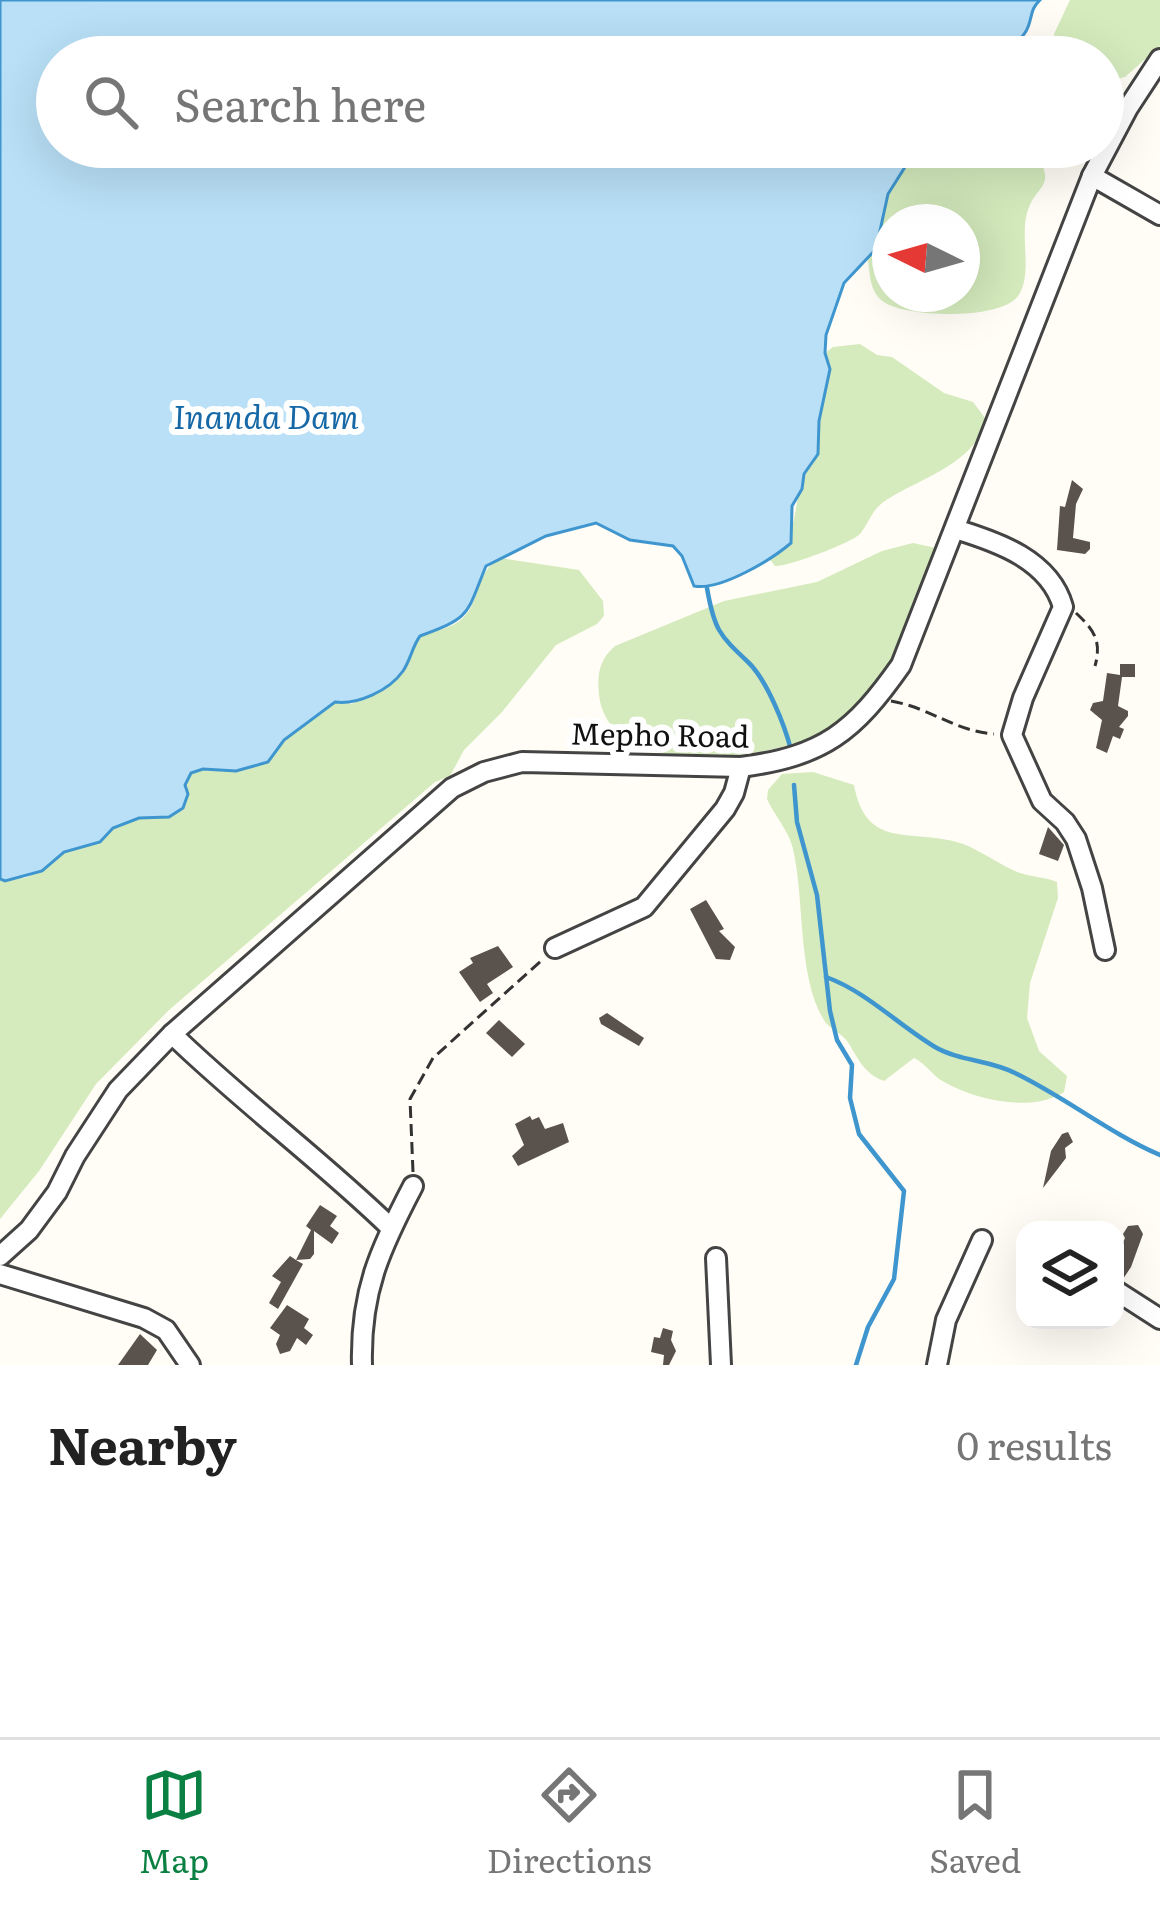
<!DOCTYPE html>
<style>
body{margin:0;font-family:Literata,serif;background:#f6f6f6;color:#222}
.controls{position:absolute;right:36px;bottom:36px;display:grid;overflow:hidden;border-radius:24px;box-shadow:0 12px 48px #0002}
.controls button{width:108px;height:108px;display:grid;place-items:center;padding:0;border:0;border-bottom:3px solid #e0e0e0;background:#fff;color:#222;font:60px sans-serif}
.compass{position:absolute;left:872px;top:204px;width:108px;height:108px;border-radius:50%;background:#fff;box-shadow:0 12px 48px #0002;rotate:275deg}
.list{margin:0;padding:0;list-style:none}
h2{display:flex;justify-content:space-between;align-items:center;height:156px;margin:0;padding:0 48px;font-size:51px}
h2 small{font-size:39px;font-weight:400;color:#767676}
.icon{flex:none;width:66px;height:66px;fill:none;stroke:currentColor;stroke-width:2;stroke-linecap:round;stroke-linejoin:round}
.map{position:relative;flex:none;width:1160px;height:1365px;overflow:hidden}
.search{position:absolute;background:#fff;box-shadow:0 12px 48px #0002;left:36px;right:36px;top:36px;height:132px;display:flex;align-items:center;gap:30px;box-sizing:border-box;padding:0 42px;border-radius:66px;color:#767676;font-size:45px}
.sheet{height:372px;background:#fff}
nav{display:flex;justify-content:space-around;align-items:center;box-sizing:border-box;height:168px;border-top:3px solid #e0e0e0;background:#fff;font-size:33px;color:#767676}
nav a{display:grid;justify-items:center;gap:6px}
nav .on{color:#0b8043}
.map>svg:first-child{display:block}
</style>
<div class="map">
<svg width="1160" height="1365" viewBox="0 0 1160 1365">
<rect width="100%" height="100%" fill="#fffdf5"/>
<g fill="#d5ebbd" fill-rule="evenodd">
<path d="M1070,0H1160V46L1125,77L1103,82V57H1058L1054,34Z"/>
<path d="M905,147H1016L1038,155C1056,190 1035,184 1027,213C1020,237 1033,275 1018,296C1001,320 907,318 884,302C870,293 870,275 868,260C884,240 879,216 888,193C897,173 904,171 905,147ZM890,222H962V294H890Z"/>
<path d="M860,344L877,355L892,357L944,393L973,402L985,418C979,465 912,480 881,504C872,511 868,524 860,534C851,543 788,567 775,566L768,557L779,553C783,545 791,534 793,524C798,504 797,482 812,465L830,369L825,353L833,347Z"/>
<path d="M913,543L936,548C914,605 898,677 847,718C796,760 610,788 599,695C597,674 599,660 615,646L724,601L817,582L882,551Z"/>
<path d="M500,558L579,570L603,601L604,616L597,624L556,645L502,712L464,750L450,776L435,782L169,1010L96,1084L39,1171L0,1219V879L25,878L42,871L64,852L100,842L112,828L153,815L185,785L191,773C213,765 237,776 259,765C274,758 276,748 287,738C301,725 319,713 335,702L352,704L410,655L420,635C432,632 447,629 458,622C481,607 474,572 500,558Z"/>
<path d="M813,772L854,785C866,851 912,828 960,843C977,848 1001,866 1020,873C1032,877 1045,877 1057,882L1058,898L1030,983L1027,1018L1039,1051L1067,1076L1064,1092C1032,1113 976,1100 944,1082C932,1076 927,1064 914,1058L884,1081C863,1073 859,1059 847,1041C842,1034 832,1030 826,1023C797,982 805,900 793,849C789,831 774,815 767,799L768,790L782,774Z"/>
</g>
<path fill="#b9e0f7" stroke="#3f96cf" stroke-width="3" d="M0,0H1040C1030,10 1033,14 1028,27C1023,41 1003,52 990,57H57V147H905V167L888,194L876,249L844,283L826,335L825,353L830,369L819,421L818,454L804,474L802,489L792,506L791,543C771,560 720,591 694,586L682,556L673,546L630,540L596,523L546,536L486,566C466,615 472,617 420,636C412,647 411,659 403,671C389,691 357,705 335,702L284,740L268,762L236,771L203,769L191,773L185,785L188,794L183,808L169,817L139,818L113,828L100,842L64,852L42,871L5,881L0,879Z"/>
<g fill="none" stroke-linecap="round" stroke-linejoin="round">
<g stroke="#3f96cf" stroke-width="4.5">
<path d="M707,588C714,629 719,635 748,662C767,680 785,726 791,750"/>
<path d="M794,785L797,822L817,895L830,1011L837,1040L852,1065L850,1098L859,1134L904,1191L894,1279L868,1327L856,1365"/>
<path d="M826,977C867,992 897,1024 935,1047C959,1061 990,1060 1015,1073C1065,1097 1109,1133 1160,1155"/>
</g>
</g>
<g fill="#5a524d">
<path d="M1072,480L1083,489L1076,504L1073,538L1090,542V549L1085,554L1057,550L1060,506L1065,507Z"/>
<path d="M1120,664H1135V677H1122L1118,706L1128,711V716L1119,727L1124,729L1120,739L1113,736L1107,753L1096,748L1102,720L1090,710L1093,703L1103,701L1107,673L1120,675Z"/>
<path d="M1048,827L1064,845L1058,861L1039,854Z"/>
<path d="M706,900L724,929L719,931L735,947L730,960L716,959L690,909Z"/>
<path d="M498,946L513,967L487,984L493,993L480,1002L459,972L473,963L470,958Z"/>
<path d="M607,1013L644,1038L639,1046L601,1024L599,1018Z"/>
<path d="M499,1020L525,1044L512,1057L486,1033Z"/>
<path d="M530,1116L532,1120L539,1117L545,1129L563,1123L569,1142L518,1166L512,1156L524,1145L515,1124Z"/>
<path d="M1068,1132L1073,1142L1065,1148L1066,1158L1043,1188L1051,1151L1062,1134Z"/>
<path d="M320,1205L337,1216L330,1226L339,1233L332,1244L314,1231V1254L310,1259L296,1260L303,1264L278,1309L269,1303L281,1282L272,1276L290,1256L296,1260L311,1230L306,1226Z"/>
<path d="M1138,1225L1143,1234L1131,1267L1123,1279L1115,1277V1260L1125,1238L1123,1234L1128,1226Z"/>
<path d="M287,1305L309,1319L304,1328L313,1335L306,1345L297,1338L290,1351L280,1354L276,1344L280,1335L270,1328Z"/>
<path d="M663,1328L673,1331L671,1340L676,1351L669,1365H663L664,1355L651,1352L654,1337L660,1338Z"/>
<path d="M140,1334L157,1350L148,1365H118Z"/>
</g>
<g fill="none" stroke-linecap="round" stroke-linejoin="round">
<defs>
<g id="minor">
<path d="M1092,176L1160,215"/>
<path d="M955,529C998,542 1050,560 1063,607L1023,698L1012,735L1042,801L1065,822L1076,839L1092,888L1105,950"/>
<path d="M555,948L644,907L725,809L734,793L741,767"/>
<path d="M172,1034C242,1102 321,1160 391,1228"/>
<path d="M0,1256L29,1230L57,1192L75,1156L118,1090L172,1034L452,788L484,772L522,762L741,767C824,756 854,732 901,665L1092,176L1128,108L1160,59"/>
<path d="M716,1258L721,1365"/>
<path d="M0,1274L144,1318L166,1330L190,1365"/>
<path d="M1115,1290L1160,1319"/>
<path d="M362,1365C360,1292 380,1249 413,1186"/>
<path d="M937,1365L946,1320L982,1240"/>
</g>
</defs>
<use href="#minor" stroke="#444" stroke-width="24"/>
<g stroke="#333" stroke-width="3" stroke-dasharray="12 6" stroke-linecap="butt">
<path d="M1076,613C1094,630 1102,641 1095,666"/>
<path d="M891,701C931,708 954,731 994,734"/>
<path d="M413,1172L410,1099L433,1058L542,960"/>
</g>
<use href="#minor" stroke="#fff" stroke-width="18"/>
</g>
<g text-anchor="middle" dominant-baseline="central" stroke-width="12" stroke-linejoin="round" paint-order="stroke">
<g font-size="30" fill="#111" stroke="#fff">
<text transform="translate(660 733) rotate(1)">Mepho Road</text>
</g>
<g font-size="33" font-style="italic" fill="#1768a6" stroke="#fff">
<text x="266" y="414">Inanda Dam</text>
</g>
</g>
</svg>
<div class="controls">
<button><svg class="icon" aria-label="layers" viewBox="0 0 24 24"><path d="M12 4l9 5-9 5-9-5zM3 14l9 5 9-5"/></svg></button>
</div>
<svg class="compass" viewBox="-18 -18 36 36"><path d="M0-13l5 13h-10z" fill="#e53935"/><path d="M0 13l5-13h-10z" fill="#767676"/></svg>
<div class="search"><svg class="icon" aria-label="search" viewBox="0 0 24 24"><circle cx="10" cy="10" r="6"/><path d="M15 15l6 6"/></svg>Search here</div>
</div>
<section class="sheet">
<h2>Nearby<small>0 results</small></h2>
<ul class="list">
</ul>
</section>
<nav>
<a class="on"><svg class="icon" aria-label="map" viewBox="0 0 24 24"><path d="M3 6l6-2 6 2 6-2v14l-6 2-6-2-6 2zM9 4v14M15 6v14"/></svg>Map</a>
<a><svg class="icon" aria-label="directions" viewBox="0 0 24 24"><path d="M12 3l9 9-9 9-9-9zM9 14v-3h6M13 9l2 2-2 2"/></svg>Directions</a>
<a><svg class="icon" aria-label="saved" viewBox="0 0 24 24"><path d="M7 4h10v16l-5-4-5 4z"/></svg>Saved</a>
</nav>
